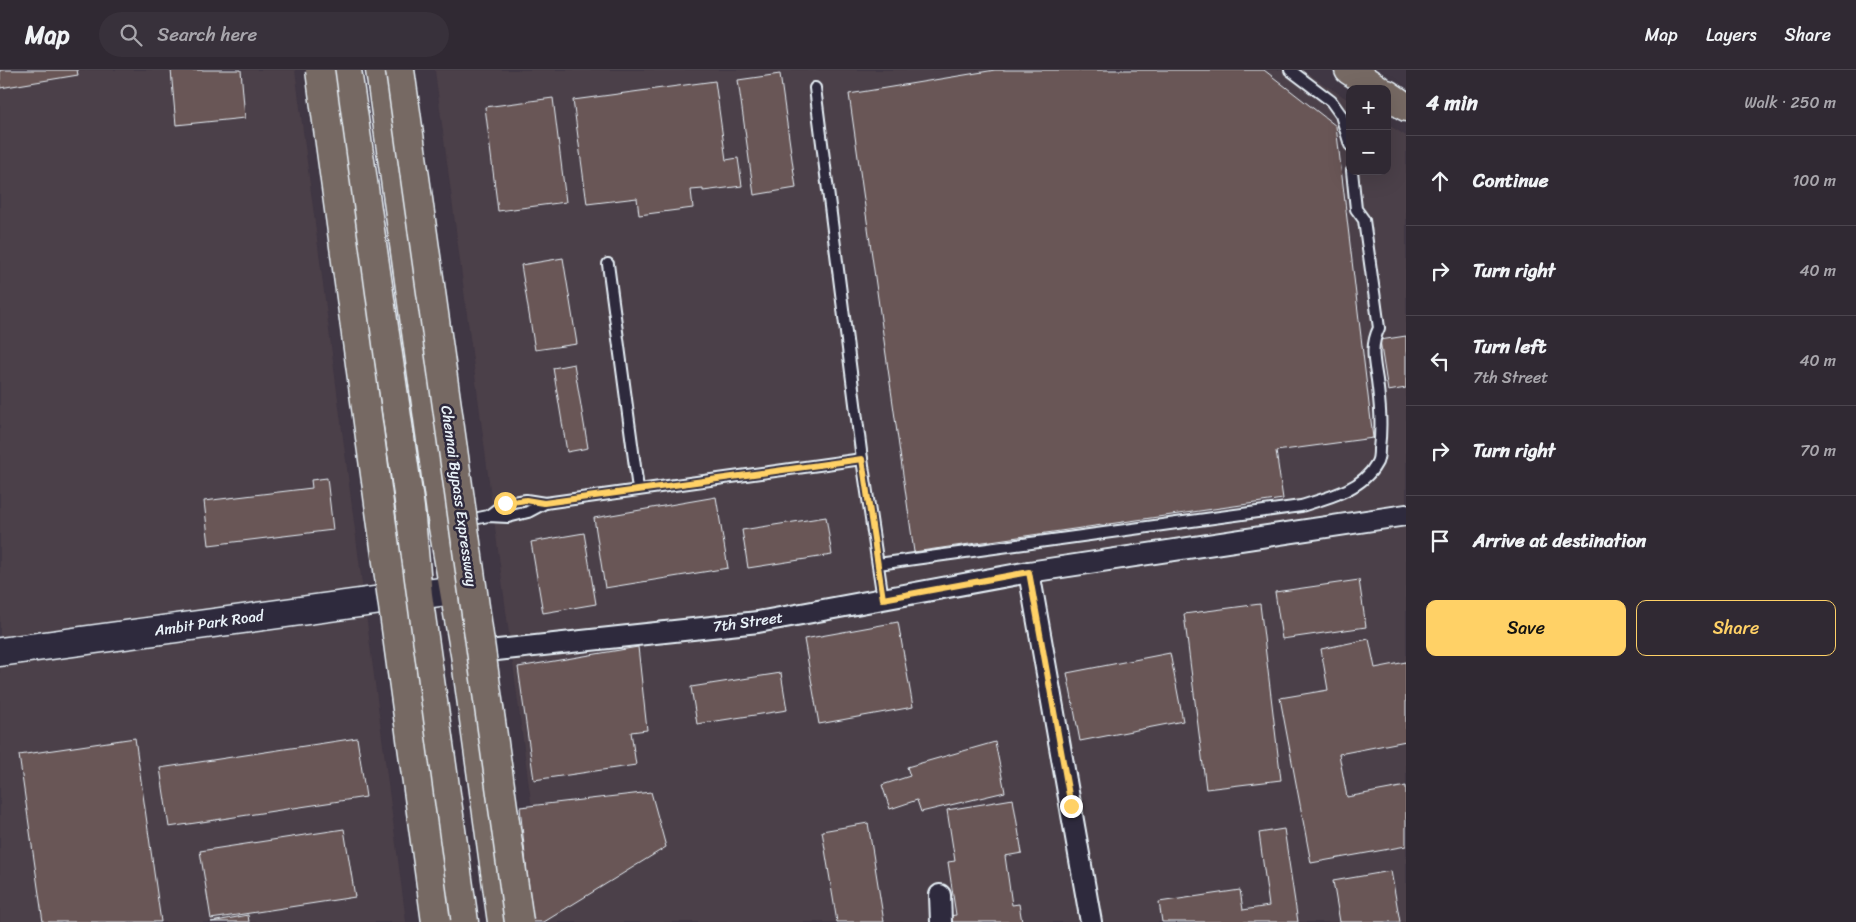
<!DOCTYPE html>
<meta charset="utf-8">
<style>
body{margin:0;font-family:Sriracha,sans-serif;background:#38313b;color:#f1f3f6}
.controls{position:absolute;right:15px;top:15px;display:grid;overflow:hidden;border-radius:10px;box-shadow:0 5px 20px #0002}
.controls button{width:45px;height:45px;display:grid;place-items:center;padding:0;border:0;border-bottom:1px solid #4b454e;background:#302933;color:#f1f3f6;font:25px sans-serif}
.stop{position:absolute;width:15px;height:15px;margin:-11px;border:4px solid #ffd166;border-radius:50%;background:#fff}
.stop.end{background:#ffd166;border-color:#fff;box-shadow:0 1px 5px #0008}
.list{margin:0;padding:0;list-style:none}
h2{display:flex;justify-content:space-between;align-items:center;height:65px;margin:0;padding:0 20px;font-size:21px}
h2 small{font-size:16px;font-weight:400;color:#a8a6ac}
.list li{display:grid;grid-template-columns:32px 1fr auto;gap:15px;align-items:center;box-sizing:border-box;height:90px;padding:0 20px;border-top:1px solid #4b454e}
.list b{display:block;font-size:19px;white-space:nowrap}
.list p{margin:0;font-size:16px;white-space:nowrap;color:#a8a6ac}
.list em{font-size:16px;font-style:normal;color:#a8a6ac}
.actions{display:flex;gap:10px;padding:15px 20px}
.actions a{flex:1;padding:11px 0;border:1px solid #ffd166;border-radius:10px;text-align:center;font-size:18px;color:#ffd166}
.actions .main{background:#ffd166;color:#111}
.icon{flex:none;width:28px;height:28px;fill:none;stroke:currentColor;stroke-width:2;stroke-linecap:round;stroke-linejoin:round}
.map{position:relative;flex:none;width:1406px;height:852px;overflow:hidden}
header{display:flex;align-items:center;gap:30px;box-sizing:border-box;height:70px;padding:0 25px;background:#302933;border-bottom:1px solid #4b454e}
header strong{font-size:24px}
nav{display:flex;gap:28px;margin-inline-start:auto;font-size:18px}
.search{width:350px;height:45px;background:#38313b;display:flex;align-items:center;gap:12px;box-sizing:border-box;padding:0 18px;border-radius:28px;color:#a8a6ac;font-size:19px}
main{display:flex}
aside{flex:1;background:#302933}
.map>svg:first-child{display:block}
</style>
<header>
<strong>Map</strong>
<div class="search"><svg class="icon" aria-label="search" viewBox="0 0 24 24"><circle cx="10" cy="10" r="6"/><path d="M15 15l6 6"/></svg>Search here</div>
<nav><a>Map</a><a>Layers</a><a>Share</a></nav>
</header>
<main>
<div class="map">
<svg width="1406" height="852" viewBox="0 0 1406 852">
<rect width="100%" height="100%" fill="#403744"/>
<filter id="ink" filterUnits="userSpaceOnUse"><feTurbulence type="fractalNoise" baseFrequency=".02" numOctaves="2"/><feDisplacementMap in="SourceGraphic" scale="10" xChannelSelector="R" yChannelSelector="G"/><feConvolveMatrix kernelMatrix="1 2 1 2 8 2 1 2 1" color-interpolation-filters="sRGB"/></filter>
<g filter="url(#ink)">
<g fill="#4c4049">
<path d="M0,0H295L406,852H0Z"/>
<path d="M435,0H1302L1350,31V101H1387V54L1406,66V852H547Z"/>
</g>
<g fill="#695656" stroke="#e8f1f8">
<path d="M0,0H77L78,5L0,18Z"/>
<path d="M171,0H241L245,48L176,55Z"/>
<path d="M995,0H1264L1336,56L1373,368L1276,381L1283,429L914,482L849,24Z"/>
<path d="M780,4L796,118L754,125L738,10Z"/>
<path d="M715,11L726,90L738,88L742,116L703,121V119L691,120L693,138L639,145L637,128L587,134L573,30Z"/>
<path d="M553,28L566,132L498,141L485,37Z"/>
<path d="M563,188L577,274L535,280L521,195Z"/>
<path d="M1406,266V318L1388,321L1380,270Z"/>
<path d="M574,294L588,378L567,382L553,298Z"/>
<path d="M327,408L333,460L209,475L204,431L312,418L311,410Z"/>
<path d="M716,427L728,498L605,518L594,448Z"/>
<path d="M826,447L832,485L748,498L742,460Z"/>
<path d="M584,463L596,534L543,543L531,472Z"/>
<path d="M1359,510L1366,557L1282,569L1275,522Z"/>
<path d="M1260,534L1281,710L1206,719L1184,544Z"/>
<path d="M898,552L913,637L819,654L804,569Z"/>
<path d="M1369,569L1375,598L1406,592V671L1339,684L1347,727L1406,716V776L1311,793L1280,628L1328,620L1321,579Z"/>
<path d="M638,577L647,660L631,662L636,695L534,710L518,597Z"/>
<path d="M1170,583L1183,651L1080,671L1067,603Z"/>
<path d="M781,603L787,640L697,654L691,617Z"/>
<path d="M135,668L161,852H43L19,685Z"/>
<path d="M357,668L366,727L169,757L160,698Z"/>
<path d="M995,672L1005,722L921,742L917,730L890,739L882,715L910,706L907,697Z"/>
<path d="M651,722L666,777L544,852H532L520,737Z"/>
<path d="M1013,729L1022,783L1005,786L1012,835L1019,834L1022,852H944L943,847L956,845L948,792L955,791L947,740Z"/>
<path d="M868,753L884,852H837L822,761Z"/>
<path d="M344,759L355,827L211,849L200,781Z"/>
<path d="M1284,759L1298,852H1162L1159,832L1240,820L1243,840L1269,836L1259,763Z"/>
<path d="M1391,801L1400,852H1340L1333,811Z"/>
<path d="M248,845L249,852H211Z"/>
</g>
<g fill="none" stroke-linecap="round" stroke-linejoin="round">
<defs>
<g id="lane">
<path d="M1290,0L1331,31L1341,45L1350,75"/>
<path d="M815,18L862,389"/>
<path d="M608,194L638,419"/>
<path d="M545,433L862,389L883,529"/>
<path d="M464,451L488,446L508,447L528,442L545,433L526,430L505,433L488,446"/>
<path d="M878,494L1301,436C1327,428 1362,420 1376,394C1379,390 1379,384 1379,379C1382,355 1380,334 1377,310C1374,291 1370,276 1379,258L1364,150L1356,139L1352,101"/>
</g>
<g id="street">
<path d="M1029,502L1091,852"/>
<path d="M469,583L758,552L1029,502L1406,445"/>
<path d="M940,825L941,852"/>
</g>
<path id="secondary" d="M0,582L455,520"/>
<g id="primary">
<path d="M347,0L410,438L418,525L464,852"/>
<path d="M380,0L443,457L465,584L502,852"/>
<path d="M1349,0L1378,19"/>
<path d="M1387,24L1406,37"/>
</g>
</defs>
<use href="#lane" stroke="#e8f1f8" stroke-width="14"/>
<use href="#street" stroke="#e8f1f8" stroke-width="24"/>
<use href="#secondary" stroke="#e8f1f8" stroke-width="31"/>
<use href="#primary" stroke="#e8f1f8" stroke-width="31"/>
<use href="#lane" stroke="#2f2a3d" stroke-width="10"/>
<use href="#street" stroke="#2f2a3d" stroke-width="20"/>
<use href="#secondary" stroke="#2f2a3d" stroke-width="28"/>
<use href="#primary" stroke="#766964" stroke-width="28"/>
<defs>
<g id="highway-bridge">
<path d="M320,0L436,852"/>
<path d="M400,0L519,852"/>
</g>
</defs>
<use href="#highway-bridge" stroke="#e8f1f8" stroke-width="31" stroke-linecap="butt"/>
<use href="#highway-bridge" stroke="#766964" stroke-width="28"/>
</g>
</g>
<g fill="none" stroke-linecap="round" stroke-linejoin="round" filter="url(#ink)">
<path stroke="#ffd166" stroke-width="6" d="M505,433L526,430L544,433L862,389L883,529L1029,502L1071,736"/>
</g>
<g text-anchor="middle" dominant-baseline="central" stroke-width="5" stroke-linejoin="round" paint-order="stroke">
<g font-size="15" fill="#e8f1f8" stroke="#2f2a3d">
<text transform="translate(459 426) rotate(82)">Chennai Bypass Expressway</text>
<text transform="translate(748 552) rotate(-8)">7th Street</text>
<text transform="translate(209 553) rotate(-8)">Ambit Park Road</text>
</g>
</g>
</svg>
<div class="controls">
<button>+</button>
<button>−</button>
</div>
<div class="stop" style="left:505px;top:433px"></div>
<div class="stop end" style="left:1071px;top:736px"></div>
</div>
<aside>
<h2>4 min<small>Walk · 250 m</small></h2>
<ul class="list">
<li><svg class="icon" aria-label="ahead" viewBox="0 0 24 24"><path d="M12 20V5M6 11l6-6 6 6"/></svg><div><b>Continue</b></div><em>100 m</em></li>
<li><svg class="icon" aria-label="right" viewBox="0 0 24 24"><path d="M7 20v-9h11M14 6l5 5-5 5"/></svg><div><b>Turn right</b></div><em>40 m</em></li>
<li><svg class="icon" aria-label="left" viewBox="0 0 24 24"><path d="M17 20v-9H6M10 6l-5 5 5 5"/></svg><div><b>Turn left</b><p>7th Street</p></div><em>40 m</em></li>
<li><svg class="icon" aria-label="right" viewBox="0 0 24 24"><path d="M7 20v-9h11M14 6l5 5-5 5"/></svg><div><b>Turn right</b></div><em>70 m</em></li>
<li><svg class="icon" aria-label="arrive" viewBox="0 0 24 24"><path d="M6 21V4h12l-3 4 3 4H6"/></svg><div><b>Arrive at destination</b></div></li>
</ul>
<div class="actions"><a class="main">Save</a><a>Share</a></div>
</aside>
</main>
